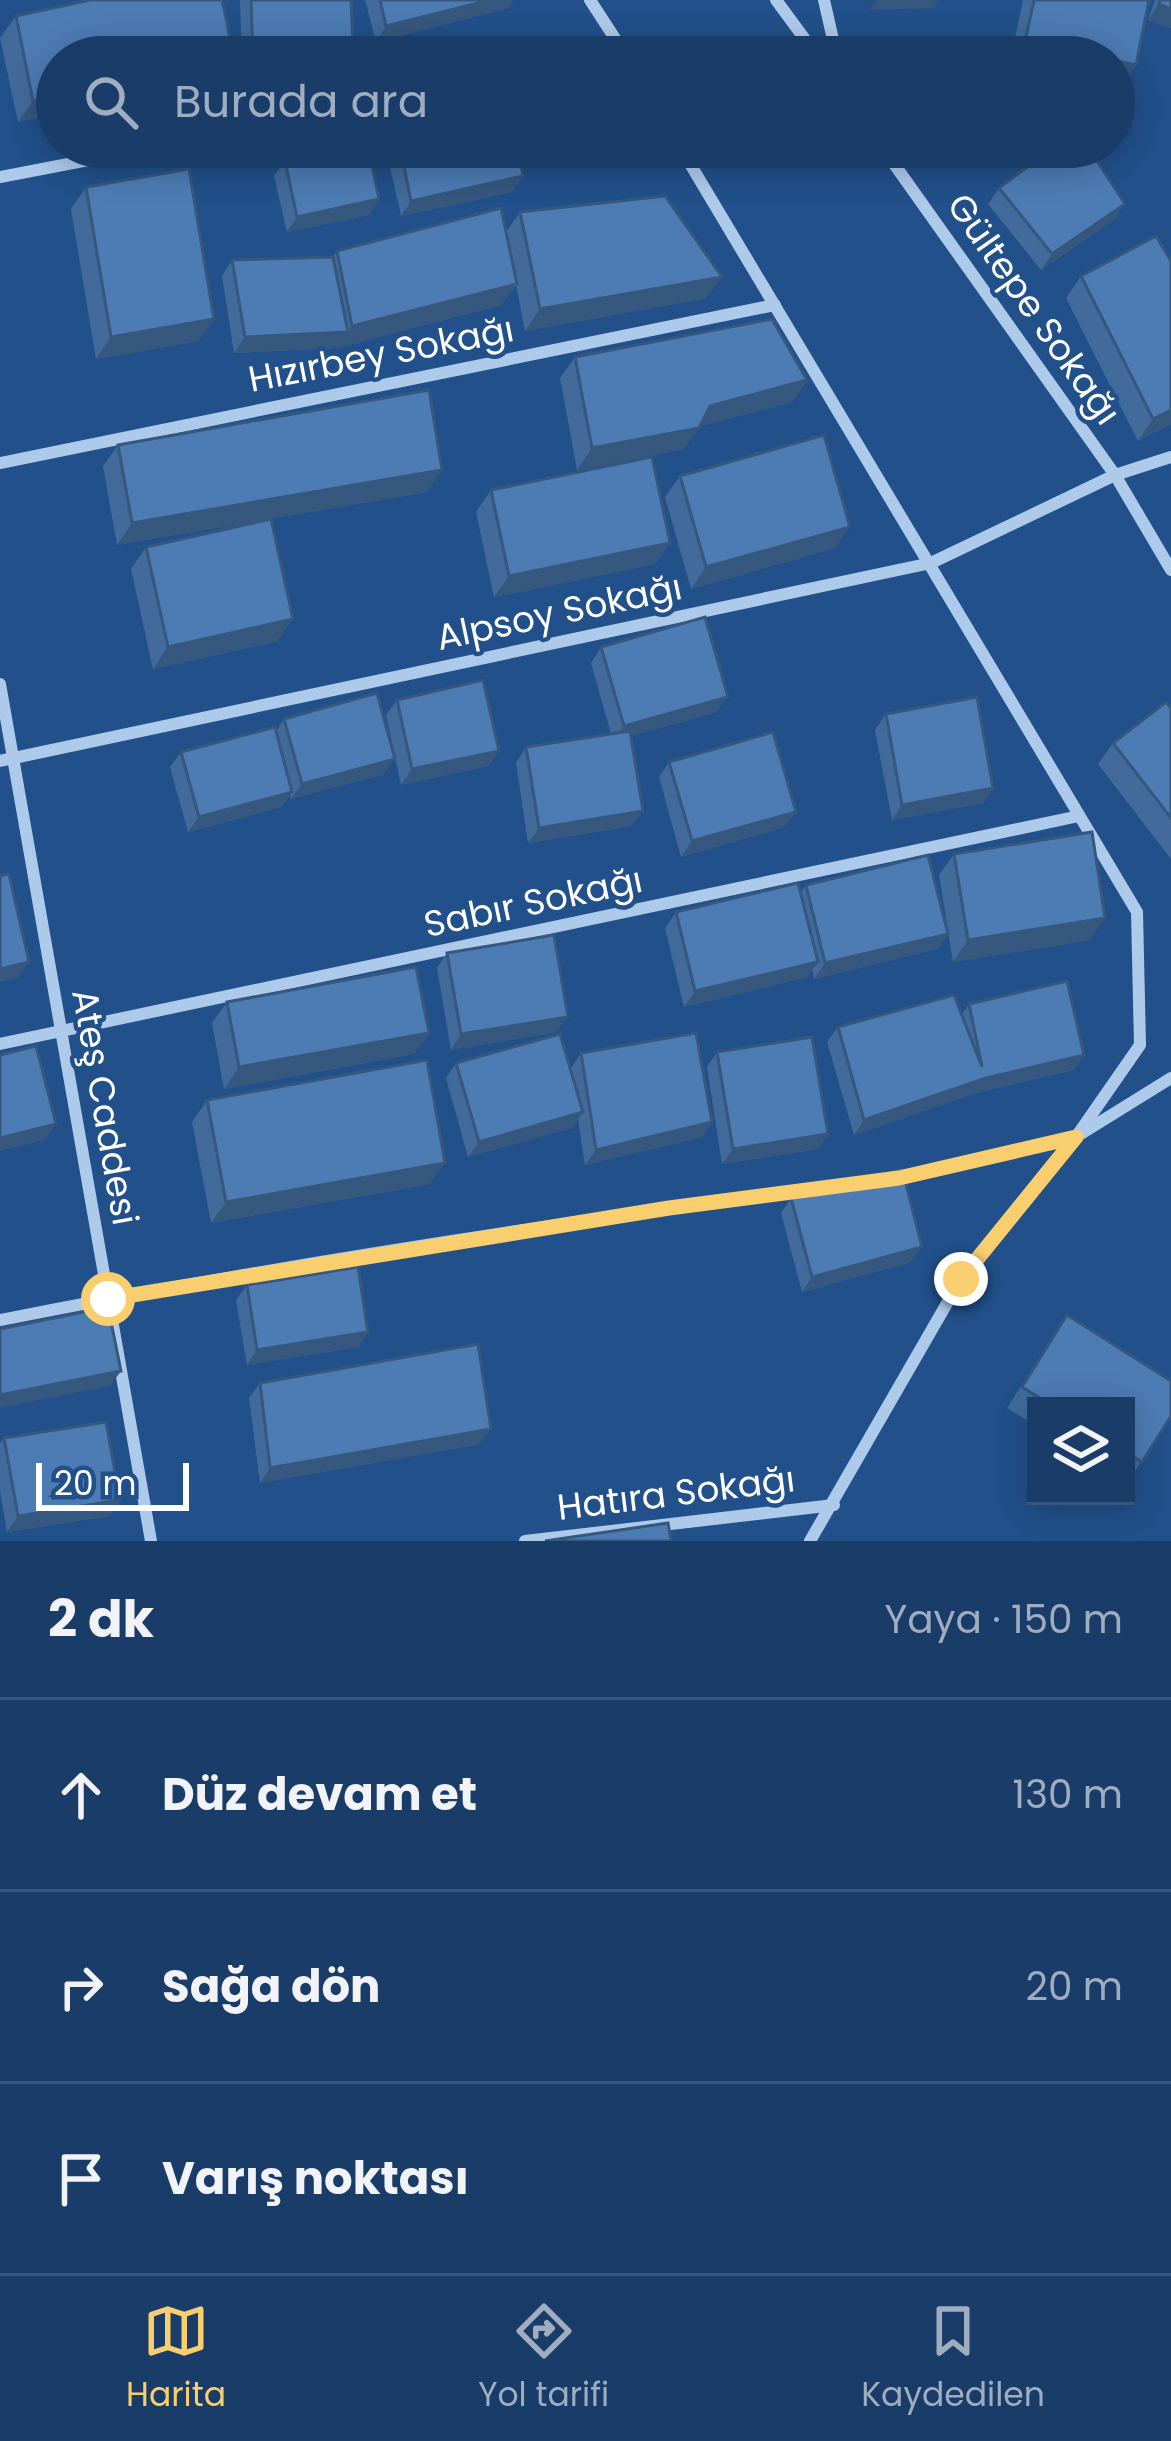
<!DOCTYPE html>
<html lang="tr">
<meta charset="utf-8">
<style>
body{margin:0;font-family:Poppins,sans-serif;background:#264771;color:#f1f3f6}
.controls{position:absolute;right:36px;bottom:36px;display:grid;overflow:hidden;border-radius:0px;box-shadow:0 6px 30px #0003}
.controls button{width:108px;height:108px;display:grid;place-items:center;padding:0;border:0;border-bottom:3px solid #37567c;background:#193c68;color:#f1f3f6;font:60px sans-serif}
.scale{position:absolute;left:36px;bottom:30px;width:153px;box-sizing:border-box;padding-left:12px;border:6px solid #fff;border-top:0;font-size:33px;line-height:42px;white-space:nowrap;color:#fff;-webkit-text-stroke:9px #21508a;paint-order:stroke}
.stop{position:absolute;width:36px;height:36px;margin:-27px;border:9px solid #f8ce6e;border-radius:50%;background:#fff}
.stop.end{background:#f8ce6e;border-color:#fff;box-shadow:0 3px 12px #0008}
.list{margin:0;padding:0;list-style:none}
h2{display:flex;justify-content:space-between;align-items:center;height:156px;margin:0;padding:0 48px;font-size:51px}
h2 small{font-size:39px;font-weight:400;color:#9fadc0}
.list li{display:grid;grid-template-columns:78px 1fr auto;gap:36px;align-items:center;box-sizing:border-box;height:192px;padding:0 48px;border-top:3px solid #37567c}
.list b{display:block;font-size:45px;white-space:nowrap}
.list em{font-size:39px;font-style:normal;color:#9fadc0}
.icon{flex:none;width:66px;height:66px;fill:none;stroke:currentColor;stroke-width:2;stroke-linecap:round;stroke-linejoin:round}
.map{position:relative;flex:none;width:1171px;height:1541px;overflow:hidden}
.search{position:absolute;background:#193c68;box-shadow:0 6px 30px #0003;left:36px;right:36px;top:36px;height:132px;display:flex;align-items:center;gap:30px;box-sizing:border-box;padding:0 42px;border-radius:66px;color:#9fadc0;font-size:45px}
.sheet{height:732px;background:#193c68}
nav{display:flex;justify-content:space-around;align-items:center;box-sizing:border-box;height:168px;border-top:3px solid #37567c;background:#193c68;font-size:33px;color:#9fadc0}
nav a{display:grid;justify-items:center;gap:6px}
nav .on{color:#f8ce6e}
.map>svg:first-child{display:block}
</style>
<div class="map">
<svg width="1171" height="1541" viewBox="0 0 1171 1541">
<rect width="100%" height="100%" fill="#21508a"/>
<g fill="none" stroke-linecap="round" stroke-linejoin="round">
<g stroke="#adcaeb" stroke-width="12">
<path d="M590,0L627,57"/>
<path d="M776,0L818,57"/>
<path d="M824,0L837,57"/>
<path d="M582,57L621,47"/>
<path d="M680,147L1137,912L1140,1045L1076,1137L892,1179"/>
<path d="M882,147L1115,475L1171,570"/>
<path d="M0,177L156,147"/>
<path d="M0,463L775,305"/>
<path d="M0,684L151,1541"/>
<path d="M0,761L931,563L1115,475L1171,457"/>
<path d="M0,1044L1079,816"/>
<path d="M0,1320C283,1264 569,1221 854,1184"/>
<path d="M525,1541L834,1505"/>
<path d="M810,1541L961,1279L1076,1137L1171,1078"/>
</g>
</g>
<g fill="#426b9b">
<path d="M240,0H351L348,57H242Z"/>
<path d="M365,0H513L508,8L376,42Z"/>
<path d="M1023,0H1149L1136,65L1120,87L1114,85V57H1011Z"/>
<path d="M1155,0H1171V28L1148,20Z"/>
<path d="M16,16L57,114L18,122L0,38Z"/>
<path d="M388,147H517L512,192L401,216L386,149Z"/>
<path d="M722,147H771L735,168Z"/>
<path d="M285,161L379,199L369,215L287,232L274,176Z"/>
<path d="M86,187L199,341L96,359L71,209Z"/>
<path d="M999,188L1115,219L1041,270L988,204Z"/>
<path d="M520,212L707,298L525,331L516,285L501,305L337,348L234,353L222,276L232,260L333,257L337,251L506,232Z"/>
<path d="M1171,261V424L1138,441L1066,298L1081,276Z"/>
<path d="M575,357L807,380L792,402L700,426L684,449L577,470L560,378Z"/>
<path d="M118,445L427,492L117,545L103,466Z"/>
<path d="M680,476L835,548L691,589L665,497Z"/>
<path d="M491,490L670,543L655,564L494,597L476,512Z"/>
<path d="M146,547L278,641L153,669L131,569Z"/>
<path d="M601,647L717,712L631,736L632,826L528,843L516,763L526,747L611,734L591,663Z"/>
<path d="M397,700L499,751L488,766L401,785L386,715Z"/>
<path d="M1171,708V859L1098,764L1113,743Z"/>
<path d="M886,714L993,788L983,803L892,820L875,730Z"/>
<path d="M284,719L384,774L291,799L290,795L281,807L188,832L170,767L181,752L276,731Z"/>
<path d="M669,762L785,827L681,857L659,777Z"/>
<path d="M954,854L1090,940L953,962L939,875Z"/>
<path d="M806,885L948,934L937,949L814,979L812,969L807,977L684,1007L665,928L676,912L800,893Z"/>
<path d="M447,953L557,1032L451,1050L437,968Z"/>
<path d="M227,1002L429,1033L414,1054L224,1089L212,1023Z"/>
<path d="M969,1004L1074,1070L976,1093L854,1135L827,1042L838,1027L962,1014Z"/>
<path d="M717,1052L828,1134L818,1149L722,1164L707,1067Z"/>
<path d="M581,1053L712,1122L702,1137L585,1165L578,1119L572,1128L468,1157L446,1078L456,1063L572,1075L571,1068Z"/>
<path d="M207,1100L430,1184L211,1223L192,1122Z"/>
<path d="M791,1198L911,1262L802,1292L781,1213Z"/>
<path d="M247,1285L368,1332L358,1347L247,1365L236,1300Z"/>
<path d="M1067,1315L1171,1381V1416L1127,1483L1126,1406H1036V1426L1007,1408Z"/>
<path d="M260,1383L480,1444L260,1483L249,1398Z"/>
<path d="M4,1438L120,1500L109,1516L7,1532L0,1491V1443Z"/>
</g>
<g fill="#36577e">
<path d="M490,0H513L508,8L376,42L386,26Z"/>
<path d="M876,0H939L934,8L869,10Z"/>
<path d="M1159,4L1171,9V28L1148,20Z"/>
<path d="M1026,37L1103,57H1012Z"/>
<path d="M353,49L348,57H297Z"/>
<path d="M1114,60L1136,65L1120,87L1114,85Z"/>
<path d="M57,96V114L18,122L33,101Z"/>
<path d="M755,147H771L735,168L746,153Z"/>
<path d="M523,176L512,192L401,216L411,201Z"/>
<path d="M379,199L369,215L287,232L297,217Z"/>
<path d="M1125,204L1115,219L1041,270L1052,254Z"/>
<path d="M722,277L707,298L525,331L540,309Z"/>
<path d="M517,284L501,305L337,348L352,326Z"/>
<path d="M214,319L199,341L96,359L111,337Z"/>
<path d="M348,332L337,348L234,353L245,337Z"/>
<path d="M807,380L792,402L695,427L710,406Z"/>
<path d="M1171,410V424L1138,441L1153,419Z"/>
<path d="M699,428L684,449L577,470L592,448Z"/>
<path d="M442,470L427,492L117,545L132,523Z"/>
<path d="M850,527L835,548L691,589L706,567Z"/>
<path d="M670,543L655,564L494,597L509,576Z"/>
<path d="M293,619L278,641L153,669L168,647Z"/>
<path d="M728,697L717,712L613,741L624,726Z"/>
<path d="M499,751L488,766L401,785L412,769Z"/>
<path d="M395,759L384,774L291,799L302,784Z"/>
<path d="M993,788L983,803L892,820L902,805Z"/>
<path d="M292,792L281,807L188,832L199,817Z"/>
<path d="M643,811L632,826L528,843L539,828Z"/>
<path d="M796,812L785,827L681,857L692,841Z"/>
<path d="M1105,918L1090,940L953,962L968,940Z"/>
<path d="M948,934L937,949L814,979L825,963Z"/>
<path d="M29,962L18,978L0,982V969Z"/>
<path d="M818,962L807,977L684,1007L695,991Z"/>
<path d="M568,1017L557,1032L451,1050L461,1034Z"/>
<path d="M429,1033L414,1054L224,1089L239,1067Z"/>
<path d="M1084,1055L1074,1070L976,1093L854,1135L864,1120L986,1078Z"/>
<path d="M583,1112L572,1128L468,1157L479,1142Z"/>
<path d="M712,1122L702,1137L585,1165L596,1150Z"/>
<path d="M56,1124L45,1140L0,1151V1138Z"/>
<path d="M828,1134L818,1149L722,1164L733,1149Z"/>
<path d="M445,1163L430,1184L211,1223L226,1202Z"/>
<path d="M922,1247L911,1262L802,1292L812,1277Z"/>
<path d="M368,1332L358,1347L247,1365L257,1350Z"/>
<path d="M121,1371L110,1386L0,1408V1395Z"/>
<path d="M491,1429L480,1444L260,1483L270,1468Z"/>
<path d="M120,1500L109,1516L7,1532L18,1516Z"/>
</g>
<g fill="#4d7cb4" stroke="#36577e" stroke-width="3">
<path d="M90,0H222L234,57H57V96L33,101L16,16Z"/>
<path d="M251,0H351L353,49L297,57H253Z"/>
<path d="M380,0H490L386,26Z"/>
<path d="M1034,0H1149L1136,65L1114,60V57H1103L1026,37Z"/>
<path d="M1160,0H1171V9L1159,4Z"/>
<path d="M354,147H368L379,199L297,217L285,161Z"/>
<path d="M400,147H517L523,176L411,201Z"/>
<path d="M1054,147H1088L1125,204L1052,254L999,188Z"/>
<path d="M189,169L214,319L111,337L86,187Z"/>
<path d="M665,196L722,277L540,309L520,212Z"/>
<path d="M501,208L517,284L352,326L337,251Z"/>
<path d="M1156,236L1171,261V410L1153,419L1081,276Z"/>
<path d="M333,257L348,332L245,337L232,260Z"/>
<path d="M772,319L807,380L710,406L699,428L592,448L575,357Z"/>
<path d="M429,390L442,470L132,523L118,445Z"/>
<path d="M824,435L850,527L706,567L680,476Z"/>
<path d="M652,457L670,543L509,576L491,490Z"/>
<path d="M271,519L293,619L168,647L146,547Z"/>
<path d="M705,617L728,697L624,726L601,647Z"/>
<path d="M483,680L499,751L412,769L397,700Z"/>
<path d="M377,693L395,759L302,784L284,719Z"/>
<path d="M977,697L993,788L902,805L886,714Z"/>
<path d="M1166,702L1171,708V818L1113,743Z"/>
<path d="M275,727L292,792L199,817L181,752Z"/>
<path d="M630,731L643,811L539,828L526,747Z"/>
<path d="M773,732L796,812L692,841L669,762Z"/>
<path d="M1092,832L1105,918L968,940L954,854Z"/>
<path d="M928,855L948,934L825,963L806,885Z"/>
<path d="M9,874L29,962L0,969V876Z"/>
<path d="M798,883L818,962L695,991L676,912Z"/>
<path d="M554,935L568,1017L461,1034L447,953Z"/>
<path d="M416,967L429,1033L239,1067L227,1002Z"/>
<path d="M1067,981L1084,1055L986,1078L864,1120L838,1027L954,995L982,1067L969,1004Z"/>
<path d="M696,1033L712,1122L596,1150L581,1053Z"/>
<path d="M560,1034L583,1112L479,1142L456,1063Z"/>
<path d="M812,1037L828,1134L733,1149L717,1052Z"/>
<path d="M36,1046L56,1124L0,1138V1055Z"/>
<path d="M427,1060L445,1163L226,1202L207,1100Z"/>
<path d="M902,1169L922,1247L812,1277L791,1198Z"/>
<path d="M358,1267L368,1332L257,1350L247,1285Z"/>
<path d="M108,1307L121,1371L0,1395V1329Z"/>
<path d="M1067,1315L1171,1381V1416L1142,1462L1126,1452V1406H1053L1022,1387Z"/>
<path d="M478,1344L491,1429L270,1468L260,1383Z"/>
<path d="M106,1422L120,1500L18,1516L4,1438Z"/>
<path d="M668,1523L671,1541H545Z"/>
</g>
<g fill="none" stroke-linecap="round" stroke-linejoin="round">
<path stroke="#f8ce6e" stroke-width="15" d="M108,1299L669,1208L899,1178L1076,1137L961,1279"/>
</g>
<g text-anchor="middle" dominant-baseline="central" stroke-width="9" stroke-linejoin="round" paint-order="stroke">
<g font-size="36" fill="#fff" stroke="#21508a">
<text transform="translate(1034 309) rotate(55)">Gültepe Sokağı</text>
<text transform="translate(381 354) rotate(-11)">Hızırbey Sokağı</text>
<text transform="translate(559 612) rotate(-12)">Alpsoy Sokağı</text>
<text transform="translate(533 902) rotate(-12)">Sabır Sokağı</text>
<text transform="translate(105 1107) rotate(80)">Ateş Caddesi</text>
<text transform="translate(676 1493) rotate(-7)">Hatıra Sokağı</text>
</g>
</g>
</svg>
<div class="controls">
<button><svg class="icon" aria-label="layers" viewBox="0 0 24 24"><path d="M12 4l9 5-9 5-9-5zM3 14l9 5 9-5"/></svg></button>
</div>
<div class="scale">20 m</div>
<div class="stop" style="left:108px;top:1299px"></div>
<div class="stop end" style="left:961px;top:1279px"></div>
<div class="search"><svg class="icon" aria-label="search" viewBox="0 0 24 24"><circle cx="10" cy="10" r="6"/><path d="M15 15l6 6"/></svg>Burada ara</div>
</div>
<section class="sheet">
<h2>2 dk<small>Yaya · 150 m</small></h2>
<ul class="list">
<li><svg class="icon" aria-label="ahead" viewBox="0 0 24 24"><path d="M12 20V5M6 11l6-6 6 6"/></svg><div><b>Düz devam et</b></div><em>130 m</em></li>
<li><svg class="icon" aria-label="right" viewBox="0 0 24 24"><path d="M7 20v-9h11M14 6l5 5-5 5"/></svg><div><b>Sağa dön</b></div><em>20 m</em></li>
<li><svg class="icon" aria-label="arrive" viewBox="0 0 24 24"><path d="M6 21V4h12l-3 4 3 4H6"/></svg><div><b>Varış noktası</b></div></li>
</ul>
</section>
<nav>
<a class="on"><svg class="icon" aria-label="map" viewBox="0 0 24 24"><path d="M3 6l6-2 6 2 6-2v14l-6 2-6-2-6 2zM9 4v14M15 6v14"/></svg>Harita</a>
<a><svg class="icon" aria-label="directions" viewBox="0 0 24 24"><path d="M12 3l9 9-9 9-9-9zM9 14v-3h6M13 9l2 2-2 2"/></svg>Yol tarifi</a>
<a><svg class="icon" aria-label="saved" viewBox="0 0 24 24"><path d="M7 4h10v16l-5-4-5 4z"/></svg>Kaydedilen</a>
</nav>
